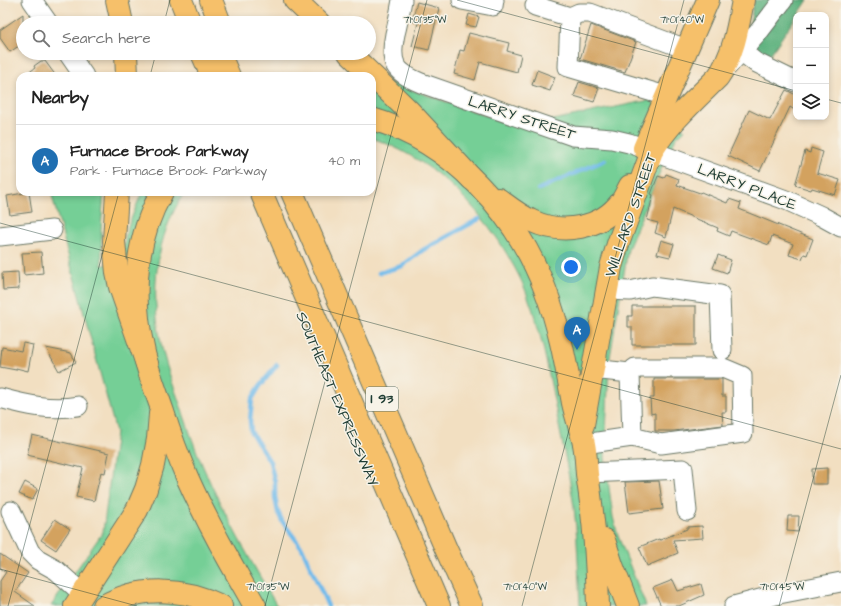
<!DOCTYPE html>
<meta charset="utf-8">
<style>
body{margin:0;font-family:"Architects Daughter",sans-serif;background:#f6f6f6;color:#222}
.controls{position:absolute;right:12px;top:12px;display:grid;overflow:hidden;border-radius:8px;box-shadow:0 2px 6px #0003}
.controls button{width:36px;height:36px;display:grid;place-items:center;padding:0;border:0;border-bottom:1px solid #e0e0e0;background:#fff;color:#222;font:20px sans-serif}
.you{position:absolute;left:571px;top:267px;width:14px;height:14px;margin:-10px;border:3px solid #fff;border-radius:50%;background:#1a73e8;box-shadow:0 0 0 6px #1a73e833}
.badge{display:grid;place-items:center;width:26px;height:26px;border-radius:50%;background:#1f6fb2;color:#fff;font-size:13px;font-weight:700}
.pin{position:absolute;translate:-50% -33px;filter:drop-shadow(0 1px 2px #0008)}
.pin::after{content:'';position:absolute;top:21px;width:14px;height:12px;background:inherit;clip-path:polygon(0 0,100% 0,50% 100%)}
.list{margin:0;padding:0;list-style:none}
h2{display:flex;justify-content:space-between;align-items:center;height:52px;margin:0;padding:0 16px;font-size:17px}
h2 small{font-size:13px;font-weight:400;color:#767676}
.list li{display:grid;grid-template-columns:26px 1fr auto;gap:12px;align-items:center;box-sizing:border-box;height:72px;padding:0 16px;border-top:1px solid #e0e0e0}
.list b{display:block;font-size:15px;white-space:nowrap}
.list p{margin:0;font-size:13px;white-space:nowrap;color:#767676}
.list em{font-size:13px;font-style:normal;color:#767676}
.icon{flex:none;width:22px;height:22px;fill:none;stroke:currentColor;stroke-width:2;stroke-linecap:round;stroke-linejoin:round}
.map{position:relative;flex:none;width:841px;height:606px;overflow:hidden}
.search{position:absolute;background:#fff;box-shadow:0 2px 6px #0003;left:16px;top:16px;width:360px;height:44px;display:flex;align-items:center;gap:10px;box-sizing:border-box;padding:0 14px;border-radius:22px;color:#767676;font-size:15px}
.panel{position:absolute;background:#fff;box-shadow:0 2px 6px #0003;left:16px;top:72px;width:360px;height:124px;border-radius:12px}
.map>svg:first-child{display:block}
</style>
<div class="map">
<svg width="841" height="606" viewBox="0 0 841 606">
<rect width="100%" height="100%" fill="#f7f3e8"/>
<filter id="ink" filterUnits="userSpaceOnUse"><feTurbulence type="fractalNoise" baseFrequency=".025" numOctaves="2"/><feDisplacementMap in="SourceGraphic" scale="8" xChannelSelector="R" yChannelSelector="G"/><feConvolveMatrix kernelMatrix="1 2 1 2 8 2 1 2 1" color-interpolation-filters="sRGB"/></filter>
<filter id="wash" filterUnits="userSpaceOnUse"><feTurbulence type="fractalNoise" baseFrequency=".012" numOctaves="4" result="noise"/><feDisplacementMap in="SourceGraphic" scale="16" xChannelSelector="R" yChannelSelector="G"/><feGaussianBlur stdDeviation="0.9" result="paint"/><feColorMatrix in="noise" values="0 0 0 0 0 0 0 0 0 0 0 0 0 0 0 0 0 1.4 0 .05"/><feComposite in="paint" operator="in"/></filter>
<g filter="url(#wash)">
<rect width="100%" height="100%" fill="#f2dfc1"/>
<g fill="#74cf96" stroke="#4a8665">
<path d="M380,79L519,127L650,100L685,130L676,138L661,169L628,249L609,363L605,458L613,517L618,536L646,606H580C578,571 578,535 573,500C568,469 561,437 555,405C548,369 541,331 528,297C521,277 510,259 499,241C467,194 426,157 372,138V80Z"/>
<path d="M51,192H104L101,229L102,266L121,258L127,229L142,192H185C155,236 150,292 161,343C165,363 172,382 179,401C187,424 194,447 204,469C225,517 251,561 277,606H51L103,532L116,432Z"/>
</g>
<path fill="#5fb27f" stroke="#3f785a" d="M754,0H808L798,15H796V17L765,62L749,30Z"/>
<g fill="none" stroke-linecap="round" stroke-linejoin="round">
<g stroke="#73bceb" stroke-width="4.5">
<path d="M539,189L605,160"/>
<path d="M379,273L402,266L423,250L479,219"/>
<path d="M277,365L260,386L252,399L250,421L251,432L270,462L275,483V497L278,512L282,521L302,548L328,606"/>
</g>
</g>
<g id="blocks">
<g fill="#d3a25e">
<path d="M417,2L439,8L429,50L412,46L418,23L412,21Z"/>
<path d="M23,14V43L10,52L0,38V30Z"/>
<path d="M469,14L479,17L476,27L466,25Z"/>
<path d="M591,25L636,42L625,72L580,59Z"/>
<path d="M469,33L509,43L507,51L521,55L517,72L480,62L475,80L454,74L460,50L464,51Z"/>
<path d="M41,61H45L56,76H24L35,68L34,66Z"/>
<path d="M537,70L555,77L550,91L532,85Z"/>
<path d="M579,82L599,88L594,102L574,96Z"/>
<path d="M786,90L796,95V111L790,107L760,171L728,156L749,110L770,120Z"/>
<path d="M811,148L823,152L817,173L840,180L835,195L812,188L811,190L795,185L805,151L810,153Z"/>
<path d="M666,174L679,179L677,185L700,193L701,192L727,203L729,199L741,203L739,209L813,239L807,255L804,254L802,259L789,255L793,244L772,236L769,245L731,231L729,236L717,231L718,228L673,209L666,237L655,233L658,223L647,220L653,195L651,194L658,176L664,178Z"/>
<path d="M29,192L32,212L10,215L7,196Z"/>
<path d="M661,240L674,244L670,257L657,254Z"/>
<path d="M41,252L43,273L24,275L22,253Z"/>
<path d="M718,255L731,260L727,273L713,268Z"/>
<path d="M18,272L19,289L3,290L2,273Z"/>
<path d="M632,306H696V345H632V327H628V316H632Z"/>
<path d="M23,343L33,345L28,371L16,368V370L0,367L2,347L21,351Z"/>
<path d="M46,348L71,353L76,362L59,371Z"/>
<path d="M654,379H722V396H726V412H722L723,425L674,431H655V413L651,414L650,398H654Z"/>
<path d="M32,435L109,453L105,473L101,472L94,501L76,497L83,468L27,455Z"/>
<path d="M827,468V484H812V469Z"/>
<path d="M659,481L663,509L629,513L625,482Z"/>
<path d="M25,482L38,489L32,500L19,494Z"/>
<path d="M788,516H799L798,532L787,531Z"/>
<path d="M55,519L70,529L56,550L41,540Z"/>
<path d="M702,526L703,538L673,540L678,553L647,566L639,547L659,539L660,540L687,529V527Z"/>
<path d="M0,554L28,573L15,592L35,606H0V581L6,572L0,568Z"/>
<path d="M673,580L678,591L701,584L704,595L679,606H661L653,588Z"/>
</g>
</g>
</g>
<g filter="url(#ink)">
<use href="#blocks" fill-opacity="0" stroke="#697665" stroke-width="1"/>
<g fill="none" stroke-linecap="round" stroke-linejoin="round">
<defs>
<g id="minor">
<path d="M32,0L48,23"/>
<path d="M402,0C400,11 398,23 395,34C389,63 394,72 421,83L573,136L612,139L629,143L786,200L821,216L841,227"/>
<path d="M462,0L493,6L494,0"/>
<path d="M535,6L570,17L568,67L666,96"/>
<path d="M570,17L579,13H590L686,49"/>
<path d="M741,51L755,62L796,82"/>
<path d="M68,53L84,76"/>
<path d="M727,67L757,34L783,0"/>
<path d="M0,236L52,230"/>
<path d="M606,290L630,291L652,286L720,295L722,350"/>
<path d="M630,373L635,368H723L742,376L743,433L661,444L632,437"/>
<path d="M0,398C26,405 50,411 78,406"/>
<path d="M584,444L632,437L630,373L592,369"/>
<path d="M587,473L683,469L687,511"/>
<path d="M11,511L30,552L38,560L56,570L83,594"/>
<path d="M734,606L779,594L841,582"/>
</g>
<g id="major">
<path d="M372,119C452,142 516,213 545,289C559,325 566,365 573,403C576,417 581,430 584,444C586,454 586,464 587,474C594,518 597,561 598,606"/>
<path d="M644,148L708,0"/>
<path d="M162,192C135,239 131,296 143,348C147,370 156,391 163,412C170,434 178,456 187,477C207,522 231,564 255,606"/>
<path d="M498,199C509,207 520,216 532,221C562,235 601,229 621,202C625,197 627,191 630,186"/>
<path d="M583,425L611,267L618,244L652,151C669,123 695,100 718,77C734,54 738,27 743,0"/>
<path d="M604,540L612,565L628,606"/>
<path d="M75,606L137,510L146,489L153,465L158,439L160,414"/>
<path d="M104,606C140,585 184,588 221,606"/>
</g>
<g id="highway">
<path d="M117,0L122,23"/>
<path d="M181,0L190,23"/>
<path d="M211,0L220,23"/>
<path d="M295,0L319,23"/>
<path d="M126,53L127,76"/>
<path d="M202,53L212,76"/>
<path d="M219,53L229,76"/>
<path d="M349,53L410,112L472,179"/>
<path d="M117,192L114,241L117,273L120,287L147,364"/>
<path d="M261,192L439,606"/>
<path d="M292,192L446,549L472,606"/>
</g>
</defs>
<use href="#minor" stroke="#697665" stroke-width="21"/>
<use href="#major" stroke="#697665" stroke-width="24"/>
<use href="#highway" stroke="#697665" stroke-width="24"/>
<use href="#minor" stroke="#fff" stroke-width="19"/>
<use href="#major" stroke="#f6c06b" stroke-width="22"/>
<use href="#highway" stroke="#f6c06b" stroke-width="22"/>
</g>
</g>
<path fill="none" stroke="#1f3d34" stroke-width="1" stroke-opacity="0.45" d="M457,0L796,91M164,23L170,0M150,76L156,53M826,99L841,103M0,223L841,449M0,569L137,606M8,606L119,192M265,606L427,0M522,606L684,0M779,606L841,375"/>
<g text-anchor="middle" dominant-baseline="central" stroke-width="3" stroke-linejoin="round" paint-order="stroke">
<rect fill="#f7f3e8" stroke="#60746a" stroke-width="1" x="366" y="387" width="32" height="24" rx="3"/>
<g font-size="14" font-weight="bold" fill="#1f3d34">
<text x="382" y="399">I 93</text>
</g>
<g font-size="15" fill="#1f3d34" stroke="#f7f3e8">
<text transform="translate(522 118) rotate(18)">LARRY STREET</text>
<text transform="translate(747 187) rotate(21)">LARRY PLACE</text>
<text transform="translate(631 215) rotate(-71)">WILLARD STREET</text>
<text transform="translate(337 399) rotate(67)">SOUTHEAST EXPRESSWAY</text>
</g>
</g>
<g font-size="10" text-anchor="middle" fill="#1f3d34" stroke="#f7f3e8" stroke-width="3" stroke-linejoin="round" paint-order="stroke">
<text x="425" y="23">71°01'35"W</text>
<text x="682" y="23">71°01'40"W</text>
<text x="268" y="590">71°01'35"W</text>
<text x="525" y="590">71°01'40"W</text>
<text x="782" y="590">71°01'45"W</text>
</g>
</svg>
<div class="controls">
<button>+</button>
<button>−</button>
<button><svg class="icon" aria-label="layers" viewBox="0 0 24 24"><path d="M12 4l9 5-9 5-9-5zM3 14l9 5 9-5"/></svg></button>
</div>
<div class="you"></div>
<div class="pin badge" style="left:577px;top:350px">A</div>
<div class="search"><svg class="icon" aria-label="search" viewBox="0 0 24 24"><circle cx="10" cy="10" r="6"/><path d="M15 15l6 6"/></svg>Search here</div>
<section class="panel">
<h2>Nearby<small></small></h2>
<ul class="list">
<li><span class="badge">A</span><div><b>Furnace Brook Parkway</b><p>Park · Furnace Brook Parkway</p></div><em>40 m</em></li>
</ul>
</section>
</div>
